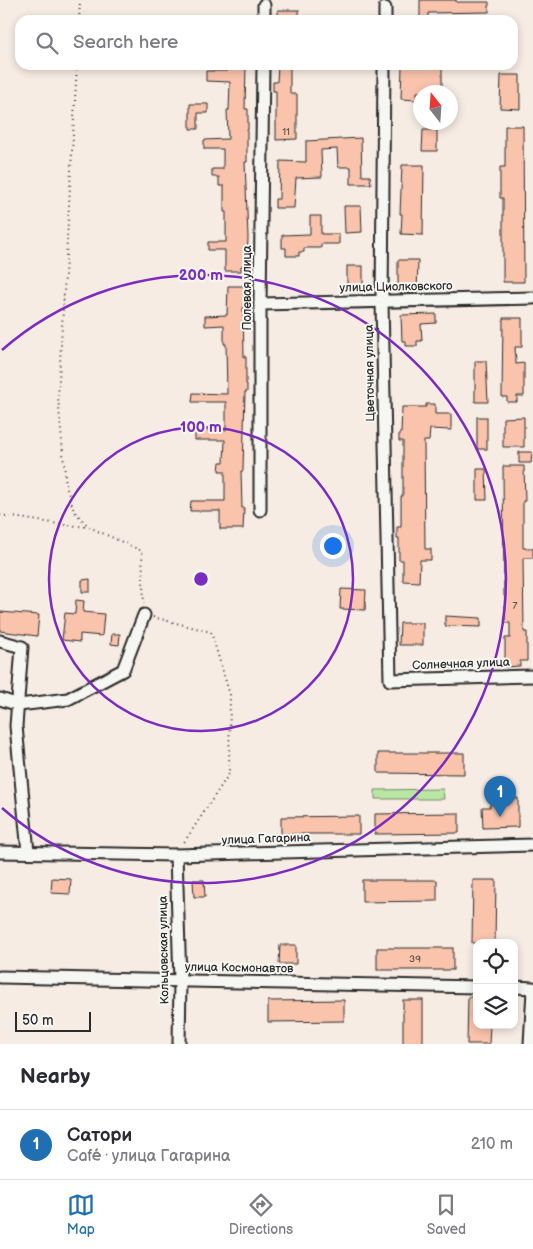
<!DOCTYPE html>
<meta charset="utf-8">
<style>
body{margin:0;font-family:"Balsamiq Sans",sans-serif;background:#f2f2f3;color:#2b2b33}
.controls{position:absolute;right:15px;bottom:15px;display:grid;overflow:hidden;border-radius:10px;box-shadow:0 2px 8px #0003}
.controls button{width:45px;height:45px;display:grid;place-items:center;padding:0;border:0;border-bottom:1px solid #e1e1e2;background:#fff;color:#2b2b33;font:25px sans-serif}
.compass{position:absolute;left:413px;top:85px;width:45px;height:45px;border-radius:50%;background:#fff;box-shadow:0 2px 8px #0003;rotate:343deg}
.scale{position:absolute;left:15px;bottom:12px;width:76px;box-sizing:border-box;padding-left:5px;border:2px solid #2b2b2b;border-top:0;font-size:14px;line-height:18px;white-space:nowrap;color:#2b2b2b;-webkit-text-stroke:4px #f6f6f2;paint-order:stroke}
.you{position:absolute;left:332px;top:545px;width:18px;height:18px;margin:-12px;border:4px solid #fff;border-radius:50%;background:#1a73e8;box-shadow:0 0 0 8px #1a73e833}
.badge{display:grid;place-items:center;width:32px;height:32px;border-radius:50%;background:#1f6fb2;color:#fff;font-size:16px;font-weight:700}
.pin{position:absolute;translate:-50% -41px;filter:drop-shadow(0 1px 2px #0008)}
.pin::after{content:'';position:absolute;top:26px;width:18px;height:15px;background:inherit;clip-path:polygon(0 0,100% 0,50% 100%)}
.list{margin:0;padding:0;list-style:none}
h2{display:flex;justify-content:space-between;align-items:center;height:65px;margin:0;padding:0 20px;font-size:21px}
h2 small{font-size:16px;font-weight:400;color:#7c7c81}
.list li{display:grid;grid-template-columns:32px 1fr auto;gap:15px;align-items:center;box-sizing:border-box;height:70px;padding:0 20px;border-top:1px solid #e1e1e2}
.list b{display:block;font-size:19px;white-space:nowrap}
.list p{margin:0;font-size:16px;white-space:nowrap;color:#7c7c81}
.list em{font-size:16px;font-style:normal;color:#7c7c81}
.icon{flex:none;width:28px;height:28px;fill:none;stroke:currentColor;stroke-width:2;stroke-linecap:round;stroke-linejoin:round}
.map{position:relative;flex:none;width:533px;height:1044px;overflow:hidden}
.search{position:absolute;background:#fff;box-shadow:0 2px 8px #0003;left:15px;right:15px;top:15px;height:55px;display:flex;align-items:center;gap:12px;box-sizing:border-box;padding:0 18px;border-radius:15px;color:#7c7c81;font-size:19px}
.sheet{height:135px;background:#fff}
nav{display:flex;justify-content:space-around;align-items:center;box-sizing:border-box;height:70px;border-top:1px solid #e1e1e2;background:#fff;font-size:14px;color:#7c7c81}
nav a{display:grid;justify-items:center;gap:2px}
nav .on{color:#1f6fb2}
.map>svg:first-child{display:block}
</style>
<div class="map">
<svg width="533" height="1044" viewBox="0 0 533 1044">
<rect width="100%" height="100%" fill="#f7ece4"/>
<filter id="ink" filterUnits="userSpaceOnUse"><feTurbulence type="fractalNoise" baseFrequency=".02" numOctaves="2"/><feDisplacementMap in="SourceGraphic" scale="10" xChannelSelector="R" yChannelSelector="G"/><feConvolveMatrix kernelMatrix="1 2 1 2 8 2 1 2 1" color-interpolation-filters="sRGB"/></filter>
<g filter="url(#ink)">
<path fill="#bae6a3" stroke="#728867" d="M443,789L444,799H375V790Z"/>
<g fill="#f9c3ac" stroke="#2b2b2b">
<path d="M420,0H456V2H489V12L428,13V20H420Z"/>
<rect x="278" y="10" width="21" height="10"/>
<path d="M227,65H246L245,109H248V130H247V162H245L248,237L247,266H241V271H225V250H208V242H226V212H224V186H219V177H212V169H223V149H204V140L228,139L227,110H229L230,82L206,81V71H227Z"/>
<path d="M278,65H290V94H297V139L276,140V91H273V82H277Z"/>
<path d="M407,65H442V92H417V100L401,99L402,66Z"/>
<path d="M501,75H520V109L500,108Z"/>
<path d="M190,104H208V113H198V129H190Z"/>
<path d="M505,126H523L524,282H503V198H500V167H505Z"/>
<path d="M423,130H437V151H422Z"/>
<path d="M361,138L362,176H370L371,184H351V167H338L337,149L321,150L322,177L296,178L294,208H275V199H279L280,161L306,162V141Z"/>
<path d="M402,165H424L423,235L401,234L402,214H400Z"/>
<path d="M344,206H361L362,232L345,233Z"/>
<path d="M310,216H321V234H339V244H321V248H304V252H299V256H286V248H282V235L310,234Z"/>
<path d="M398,260H418L417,293L398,292Z"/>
<rect x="347" y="266" width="16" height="20"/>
<path d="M228,286H245L244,308H243L244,357H246V384H247V392H245L243,471H241L242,508H244L243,529H220V511H190L191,501H225V471H219L220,462H224L225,440H195V430H226V402H192L193,393L227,394L226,344H224V325L205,326V316L227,315Z"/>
<path d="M436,314V323L421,324L422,341H417V346H406V341H402L401,315Z"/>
<path d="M503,318H522V347H515L516,364L524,363V396H517V402H507V397H502Z"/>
<path d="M475,361H486L488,402H475Z"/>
<path d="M426,404H435V414H451V430L430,429L429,441H424L425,549H431V560H420L419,582L403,581V560H399V538H397V527H401V496H403V441H399V433H401L402,407H426Z"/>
<rect x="477" y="417" width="10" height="32"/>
<path d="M524,417V447H503V418Z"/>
<path d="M519,452H532L531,463H519Z"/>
<path d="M503,466H524L525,501H523V548H533V558H523L524,632H527V661H520V666L505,667V638H510V623H505V596H504Z"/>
<path d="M477,469H486L487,500H477Z"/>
<path d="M90,579V592H82V580Z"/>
<path d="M341,589L366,590L365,610L340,609Z"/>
<path d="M76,600L84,601L83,612L104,614L102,636L80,634V642L62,640L65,613L75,614Z"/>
<path d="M0,612L39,615L37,636L0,631Z"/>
<path d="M445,616L481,618V627L445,626Z"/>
<path d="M400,623H423V645H399Z"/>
<path d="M112,634H120L119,645L111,644Z"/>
<path d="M378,753H464V774L378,773Z"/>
<path d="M518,798V827L483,828L482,807H490V804H500V799Z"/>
<path d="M459,813V833L375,834V814Z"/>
<path d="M359,816V834H281V817Z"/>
<path d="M52,878L71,879L70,894L51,893Z"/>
<path d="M193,880H204L205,897H194Z"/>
<path d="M362,880H437V901L362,902Z"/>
<path d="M473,880H496L495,943H472Z"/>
<path d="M280,945H296V964H279Z"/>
<rect x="377" y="948" width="76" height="22"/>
<path d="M468,997H477V1025H490L489,1044H467Z"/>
<path d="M344,1000V1021L268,1022V1001Z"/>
<rect x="403" y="1000" width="20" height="44"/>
</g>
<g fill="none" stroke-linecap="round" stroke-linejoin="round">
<defs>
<g id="street">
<path d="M264,20V5"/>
<path d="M385,20V8"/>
<path d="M384,65L382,302L390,680L533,676"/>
<path d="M260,304L533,298"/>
<path d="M260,510V304L263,65"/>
<path d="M0,641L22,647L16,726L28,852"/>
<path d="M0,699L19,705L68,699L123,670L144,615"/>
<path d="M0,852L176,855L533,845"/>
<path d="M176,855L180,981L179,1044"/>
<path d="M0,977L477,987"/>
<path d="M514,987L533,988"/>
<path d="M530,1044L533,990"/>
</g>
</defs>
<use href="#street" stroke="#2b2b2b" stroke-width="15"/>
<g stroke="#2b2b2b" stroke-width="2" stroke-dasharray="1 4" stroke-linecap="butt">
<path d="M79,20L80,0"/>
<path d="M77,65L58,397L66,486L74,511L89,527L142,551L144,605"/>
<path d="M0,515L66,525L89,527"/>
<path d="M153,617L211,632L230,695L229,774L183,844"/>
</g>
<use href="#street" stroke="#f6f6f2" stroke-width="11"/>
</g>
</g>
<g fill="none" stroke="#7b2cbf" stroke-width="2.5">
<circle cx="201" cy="579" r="152"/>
<path d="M2 350A304 304 0 1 1 2 808"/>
</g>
<g text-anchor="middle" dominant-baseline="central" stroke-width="4" stroke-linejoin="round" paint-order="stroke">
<g font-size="10" fill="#5e514b">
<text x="286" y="132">11</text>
<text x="515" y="606">7</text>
<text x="415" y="959">39</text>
</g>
<g font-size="12" fill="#2b2b2b" stroke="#f6f6f2">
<text transform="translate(396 287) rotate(-1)">улица Циолковского</text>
<text transform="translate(247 288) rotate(-90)">Полевая улица</text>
<text transform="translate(370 373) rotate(-91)">Цветочная улица</text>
<text transform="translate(461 664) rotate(-2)">Солнечная улица</text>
<text transform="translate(266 839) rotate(-2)">улица Гагарина</text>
<text transform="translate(164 950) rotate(-91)">Кольцовская улица</text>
<text transform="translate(239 968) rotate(1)">улица Космонавтов</text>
</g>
</g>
<circle cx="201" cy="579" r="8" fill="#7b2cbf" stroke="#f6f6f2" stroke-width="2.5"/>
<g font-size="15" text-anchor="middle" font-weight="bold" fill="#7b2cbf" stroke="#f6f6f2" stroke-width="4" stroke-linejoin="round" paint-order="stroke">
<text x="201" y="280">200 m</text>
<text x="201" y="432">100 m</text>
</g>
</svg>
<div class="controls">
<button><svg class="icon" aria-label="locate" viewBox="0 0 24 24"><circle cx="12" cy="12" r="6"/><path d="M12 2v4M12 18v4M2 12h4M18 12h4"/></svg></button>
<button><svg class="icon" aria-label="layers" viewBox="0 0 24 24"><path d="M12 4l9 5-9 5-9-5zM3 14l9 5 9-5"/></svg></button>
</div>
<svg class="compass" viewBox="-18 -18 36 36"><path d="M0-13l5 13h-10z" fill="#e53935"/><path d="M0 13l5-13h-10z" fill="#7c7c81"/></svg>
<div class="scale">50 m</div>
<div class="you"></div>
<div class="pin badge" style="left:500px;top:817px">1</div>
<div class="search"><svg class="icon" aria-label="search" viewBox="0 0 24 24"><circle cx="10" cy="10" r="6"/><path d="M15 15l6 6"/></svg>Search here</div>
</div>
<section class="sheet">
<h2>Nearby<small></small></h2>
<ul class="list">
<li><span class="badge">1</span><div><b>Сатори</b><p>Café · улица Гагарина</p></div><em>210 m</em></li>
</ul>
</section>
<nav>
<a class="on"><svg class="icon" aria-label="map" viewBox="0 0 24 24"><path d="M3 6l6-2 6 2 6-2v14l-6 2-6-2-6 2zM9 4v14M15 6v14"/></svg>Map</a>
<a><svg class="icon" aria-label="directions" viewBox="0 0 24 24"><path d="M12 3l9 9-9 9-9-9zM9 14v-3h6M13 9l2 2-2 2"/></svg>Directions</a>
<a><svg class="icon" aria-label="saved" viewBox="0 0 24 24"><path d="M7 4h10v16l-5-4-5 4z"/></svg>Saved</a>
</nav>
